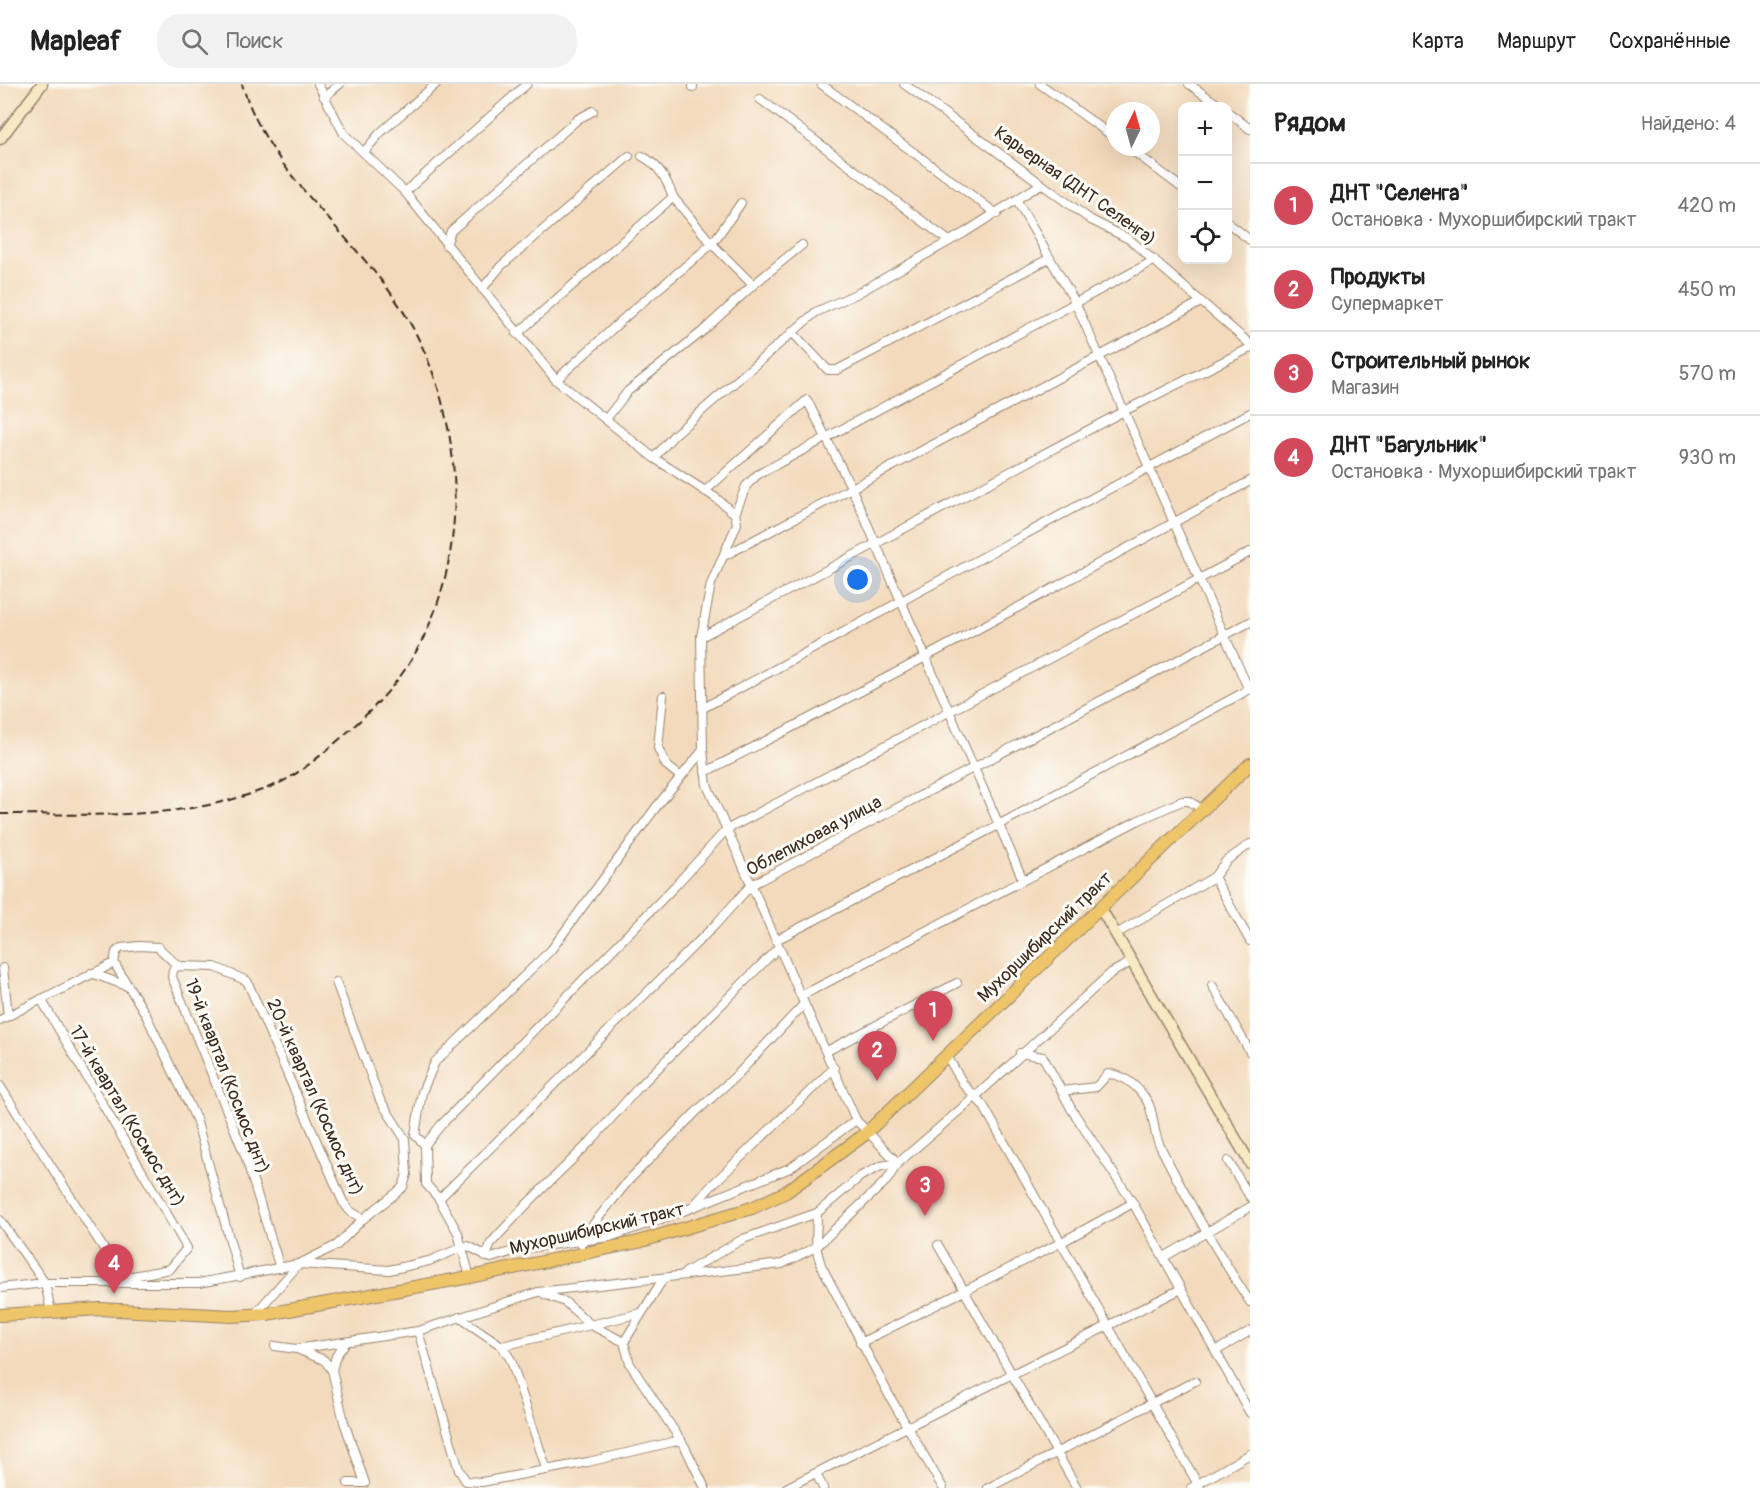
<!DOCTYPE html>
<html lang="ru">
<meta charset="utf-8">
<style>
body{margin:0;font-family:Pangolin,sans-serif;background:#f2f2f2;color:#222}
.controls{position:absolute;right:18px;top:18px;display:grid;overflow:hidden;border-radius:12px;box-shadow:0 6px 24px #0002}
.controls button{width:54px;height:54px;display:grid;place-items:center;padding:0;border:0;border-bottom:2px solid #e0e0e0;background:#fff;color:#222;font:30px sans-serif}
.compass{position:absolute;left:1106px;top:18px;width:54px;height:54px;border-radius:50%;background:#fff;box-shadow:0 6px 24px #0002;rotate:5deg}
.you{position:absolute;left:858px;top:496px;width:21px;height:21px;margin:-15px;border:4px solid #fff;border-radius:50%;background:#1a73e8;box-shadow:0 0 0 9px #1a73e833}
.badge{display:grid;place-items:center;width:39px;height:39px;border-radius:50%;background:#d1495b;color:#fff;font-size:20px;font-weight:700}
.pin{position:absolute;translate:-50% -50px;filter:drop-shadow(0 2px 3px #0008)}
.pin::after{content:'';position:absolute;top:32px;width:21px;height:18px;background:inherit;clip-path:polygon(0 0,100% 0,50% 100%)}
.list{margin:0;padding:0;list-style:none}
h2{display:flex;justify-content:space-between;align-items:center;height:78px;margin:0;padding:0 24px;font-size:26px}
h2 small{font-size:20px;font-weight:400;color:#767676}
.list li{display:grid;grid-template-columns:39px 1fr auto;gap:18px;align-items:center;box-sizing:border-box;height:84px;padding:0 24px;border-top:2px solid #e0e0e0}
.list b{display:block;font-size:22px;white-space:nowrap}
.list p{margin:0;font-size:20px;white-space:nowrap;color:#767676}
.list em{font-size:20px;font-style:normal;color:#767676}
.icon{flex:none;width:33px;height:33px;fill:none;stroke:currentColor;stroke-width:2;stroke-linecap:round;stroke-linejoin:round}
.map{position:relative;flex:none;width:1250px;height:1404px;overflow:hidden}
header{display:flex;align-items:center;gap:36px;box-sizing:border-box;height:84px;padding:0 30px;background:#fff;border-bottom:2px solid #e0e0e0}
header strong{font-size:28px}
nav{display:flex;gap:33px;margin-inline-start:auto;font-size:21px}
.search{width:420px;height:54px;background:#f2f2f2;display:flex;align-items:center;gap:15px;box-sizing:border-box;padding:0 21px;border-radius:24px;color:#767676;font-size:22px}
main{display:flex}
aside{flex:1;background:#fff}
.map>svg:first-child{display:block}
</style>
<header>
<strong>Mapleaf</strong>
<div class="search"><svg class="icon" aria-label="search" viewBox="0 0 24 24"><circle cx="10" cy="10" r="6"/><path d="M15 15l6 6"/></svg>Поиск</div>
<nav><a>Карта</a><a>Маршрут</a><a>Сохранённые</a></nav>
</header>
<main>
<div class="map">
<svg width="1250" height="1404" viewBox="0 0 1250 1404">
<rect width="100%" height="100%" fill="#fdfcf7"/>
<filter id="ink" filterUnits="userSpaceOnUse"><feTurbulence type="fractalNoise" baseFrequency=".0167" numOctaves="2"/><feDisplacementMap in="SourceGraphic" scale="12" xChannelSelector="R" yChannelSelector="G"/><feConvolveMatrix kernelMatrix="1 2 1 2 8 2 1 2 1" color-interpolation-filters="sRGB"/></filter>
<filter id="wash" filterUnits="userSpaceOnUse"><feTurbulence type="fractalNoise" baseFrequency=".008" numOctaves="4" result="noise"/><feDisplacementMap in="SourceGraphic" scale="24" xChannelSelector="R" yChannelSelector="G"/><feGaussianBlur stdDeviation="1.35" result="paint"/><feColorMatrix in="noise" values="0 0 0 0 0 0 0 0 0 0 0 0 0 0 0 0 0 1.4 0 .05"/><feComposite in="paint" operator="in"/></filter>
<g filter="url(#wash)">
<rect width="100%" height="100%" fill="#f3dabc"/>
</g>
<g filter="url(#ink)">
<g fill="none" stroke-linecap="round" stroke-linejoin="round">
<defs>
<g id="street">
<path d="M318,0L344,50L405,108L556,296L654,374L716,414L735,430L737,440L711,500L701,553L703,666L707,701L856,1036L898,1079"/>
<path d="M693,0V3"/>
<path d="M821,0L997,130"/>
<path d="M904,0L1091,136L1129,155L1250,260"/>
<path d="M1040,0L1115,54"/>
<path d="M1189,0L1220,22"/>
<path d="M324,13L340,0"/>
<path d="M760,15L949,157"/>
<path d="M1228,28L1250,45"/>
<path d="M1128,63L1182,104"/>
<path d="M364,68L380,49L436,0"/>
<path d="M405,108L527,0"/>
<path d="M1017,117L1075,218L1249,606"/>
<path d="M1228,139L1250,156"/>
<path d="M446,161L451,147L578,35L593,27"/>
<path d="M753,201L802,161"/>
<path d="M482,205L501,182L629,72"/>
<path d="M792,248L828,286H837L1050,174"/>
<path d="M517,250L673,113C667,96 659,81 642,72"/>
<path d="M556,296L632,227L712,160L673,113"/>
<path d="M606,335L628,307L703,247L753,201L712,160L741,119"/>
<path d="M654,374L674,351L816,228L858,209L964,149L1041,100"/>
<path d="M705,407L807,316L852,405L1023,796"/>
<path d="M735,430L746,402L757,391L1155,176"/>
<path d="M724,472L1201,218"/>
<path d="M701,553L1124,327L1250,264"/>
<path d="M663,612L658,664L666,681L681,693"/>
<path d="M703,624L1250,329"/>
<path d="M705,688C888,595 1069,496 1250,397"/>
<path d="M1214,793L1250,857"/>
<path d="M1116,850L1214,793L1226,777L1250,760"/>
<path d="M776,856L989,746L1250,605"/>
<path d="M178,882L158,863L139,862L121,864L116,868L114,879L145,929L196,1035L240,1193"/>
<path d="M3,884L8,932"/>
<path d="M91,889L127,902"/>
<path d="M1212,901L1250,968"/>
<path d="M801,912L1137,737L1182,717H1189L1203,726"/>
<path d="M41,915L187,1164L170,1185L122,1194"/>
<path d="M0,936L114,879"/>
<path d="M827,967L957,899"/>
<path d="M1020,969L1043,973L1072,1026L1133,1119L1250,1329"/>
<path d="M947,972L964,1001L983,1021L1200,1404"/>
<path d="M0,1002L125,1198"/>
<path d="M1062,1007L1096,1003L1108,990C1123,990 1137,1002 1145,1014C1155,1026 1152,1048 1160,1062C1187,1116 1217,1168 1250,1218"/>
<path d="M425,1061L441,1041L675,802L726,746L1250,468"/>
<path d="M1228,1077L1250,1113"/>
<path d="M439,1115L715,841L751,801L1250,538"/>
<path d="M695,1120L713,1100L834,984"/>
<path d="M817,1129L816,1163L821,1181L890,1313L943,1404"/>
<path d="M0,1136L45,1199L51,1227"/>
<path d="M581,1160L591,1143L628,1097L697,1027L738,990L804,920"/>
<path d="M938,1161L1077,1404"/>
<path d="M486,1173L491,1159L528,1119L591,1057L638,1004L779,863"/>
<path d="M1164,1173L1250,1123"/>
<path d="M280,1184L245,1071L172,893L173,886L178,882L215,883L247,897L343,1118L350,1127L363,1135"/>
<path d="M686,1188L743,1155L817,1129L861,1092L881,1082L898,1079"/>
<path d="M470,1193L458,1149L439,1115L426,1100L425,1061L415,1051L422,1008L435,978L551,866L657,722L703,666"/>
<path d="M0,1204L45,1199H199L299,1180L389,1186L429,1177L463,1163L468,1162L491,1174L520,1165L610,1153L686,1126L790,1084L856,1036"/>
<path d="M544,1210L565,1218L591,1241L624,1258L630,1280L685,1363L705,1404"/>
<path d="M255,1230L299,1180L337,1161L363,1135L395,1110L403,1103L407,1090L405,1055L380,1016L336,898"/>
<path d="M459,1233L502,1262L511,1276L546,1384"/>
<path d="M418,1247L459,1386L466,1397L482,1398L588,1378L681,1356"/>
<path d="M624,1258L663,1195"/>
<path d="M860,1259L1060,1159L1133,1119"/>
<path d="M275,1262L296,1265L418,1247L538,1208L782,1180L816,1163L887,1096L898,1079L975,1013L1111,889L1131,878"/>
<path d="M502,1262L641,1229"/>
<path d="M297,1265L324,1276L332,1286L344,1338L365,1399H348"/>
<path d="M1216,1267L1250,1247"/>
<path d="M332,1286L336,1272L346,1258"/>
<path d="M816,1389L823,1404"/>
<path d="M786,1404L1181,1205"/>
<path d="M988,1404L1195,1297"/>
<path d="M1191,1404L1250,1370"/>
</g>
<g id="secondary">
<path d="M0,55L42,0"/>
<path d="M1101,825L1250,1079"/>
</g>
<path id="primary" d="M0,1231L100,1225L231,1232L267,1230L470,1193L638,1158L752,1124L786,1108L864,1051L1250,680"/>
</defs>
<use href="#street" stroke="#97826d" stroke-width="10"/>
<use href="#secondary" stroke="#97826d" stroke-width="13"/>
<use href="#primary" stroke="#97826d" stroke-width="14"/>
<use href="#street" stroke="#fff" stroke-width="8"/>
<use href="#secondary" stroke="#f8e8c3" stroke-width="10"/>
<use href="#primary" stroke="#eec569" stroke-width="12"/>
<path stroke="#3b2a1e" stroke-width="2" stroke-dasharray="9 4.5" stroke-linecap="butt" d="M0,730C96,730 185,738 275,701C301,690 331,663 352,644C375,623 397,600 413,573C469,478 466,353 419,256C375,163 273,103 242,0"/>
</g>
</g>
<g text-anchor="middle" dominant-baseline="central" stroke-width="6" stroke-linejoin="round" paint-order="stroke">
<g font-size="18" fill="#3b2a1e" stroke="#fdfcf7">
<text transform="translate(1075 102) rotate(35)">Карьерная (ДНТ Селенга)</text>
<text transform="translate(814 752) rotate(-28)">Облепиховая улица</text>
<text transform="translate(1045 853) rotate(-44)">Мухоршибирский тракт</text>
<text transform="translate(227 992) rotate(69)">19-й квартал (Космос днт)</text>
<text transform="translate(315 1013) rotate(66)">20-й квартал (Космос днт)</text>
<text transform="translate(127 1032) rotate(59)">17-й квартал (Космос днт)</text>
<text transform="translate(597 1145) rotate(-13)">Мухоршибирский тракт</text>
</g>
</g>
</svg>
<div class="controls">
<button>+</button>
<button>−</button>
<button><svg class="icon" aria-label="locate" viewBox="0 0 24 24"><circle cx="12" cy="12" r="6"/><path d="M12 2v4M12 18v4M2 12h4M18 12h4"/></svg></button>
</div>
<svg class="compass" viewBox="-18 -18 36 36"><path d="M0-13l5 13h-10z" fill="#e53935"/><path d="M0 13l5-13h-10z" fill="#767676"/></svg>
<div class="you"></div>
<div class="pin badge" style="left:933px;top:957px">1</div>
<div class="pin badge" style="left:877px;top:997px">2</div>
<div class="pin badge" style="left:925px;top:1132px">3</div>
<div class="pin badge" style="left:114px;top:1210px">4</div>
</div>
<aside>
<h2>Рядом<small>Найдено: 4</small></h2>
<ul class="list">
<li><span class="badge">1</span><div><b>ДНТ &quot;Селенга&quot;</b><p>Остановка · Мухоршибирский тракт</p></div><em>420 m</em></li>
<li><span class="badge">2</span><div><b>Продукты</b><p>Супермаркет</p></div><em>450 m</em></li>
<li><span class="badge">3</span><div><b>Строительный рынок</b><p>Магазин</p></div><em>570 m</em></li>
<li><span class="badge">4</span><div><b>ДНТ &quot;Багульник&quot;</b><p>Остановка · Мухоршибирский тракт</p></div><em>930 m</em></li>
</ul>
</aside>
</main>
